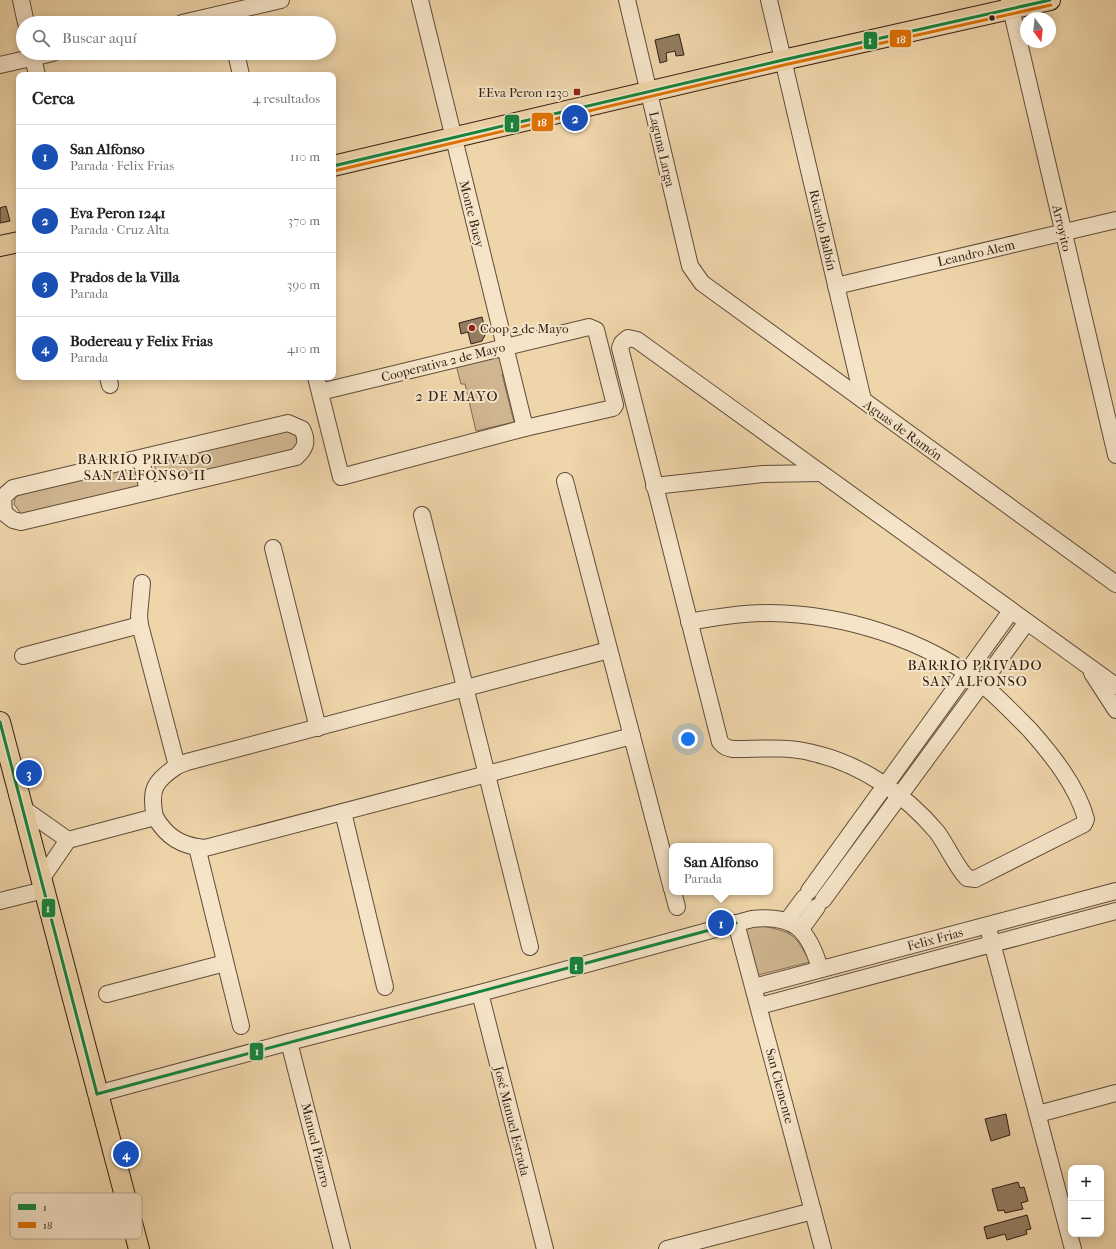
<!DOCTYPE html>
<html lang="es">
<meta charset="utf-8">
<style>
body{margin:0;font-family:"IM FELL French Canon",serif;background:#f2f2f2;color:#222}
.controls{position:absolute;right:12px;bottom:12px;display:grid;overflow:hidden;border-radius:8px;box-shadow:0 2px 10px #0003}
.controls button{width:36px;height:36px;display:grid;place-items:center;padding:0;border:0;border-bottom:1px solid #e0e0e0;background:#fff;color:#222;font:20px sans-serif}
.compass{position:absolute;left:1020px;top:12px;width:36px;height:36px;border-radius:50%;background:#fff;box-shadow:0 2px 10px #0003;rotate:165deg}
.you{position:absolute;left:688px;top:739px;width:14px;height:14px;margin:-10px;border:3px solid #fff;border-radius:50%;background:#1a73e8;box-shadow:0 0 0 6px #1a73e833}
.badge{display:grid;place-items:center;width:26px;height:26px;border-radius:50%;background:#8f2418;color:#fff;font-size:13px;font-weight:700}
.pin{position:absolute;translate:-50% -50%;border:2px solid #fff;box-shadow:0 1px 4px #0006}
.popup{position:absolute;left:669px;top:843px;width:104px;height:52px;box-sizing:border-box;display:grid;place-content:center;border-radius:8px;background:#fff;filter:drop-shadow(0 1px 3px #0005);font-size:13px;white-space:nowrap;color:#767676}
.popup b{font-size:15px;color:#222}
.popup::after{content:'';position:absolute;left:50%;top:100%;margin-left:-8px;border:8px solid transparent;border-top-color:#fff}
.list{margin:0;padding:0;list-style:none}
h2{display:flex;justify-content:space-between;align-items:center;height:52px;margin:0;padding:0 16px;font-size:17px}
h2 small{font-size:13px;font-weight:400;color:#767676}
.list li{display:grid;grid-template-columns:26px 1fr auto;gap:12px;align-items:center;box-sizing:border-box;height:64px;padding:0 16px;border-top:1px solid #e0e0e0}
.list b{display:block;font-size:15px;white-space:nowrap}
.list p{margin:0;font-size:13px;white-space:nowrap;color:#767676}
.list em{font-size:13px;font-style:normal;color:#767676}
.icon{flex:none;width:22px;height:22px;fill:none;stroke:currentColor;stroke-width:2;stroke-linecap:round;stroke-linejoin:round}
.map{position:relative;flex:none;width:1116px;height:1249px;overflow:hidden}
.search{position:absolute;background:#fff;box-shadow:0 2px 10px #0003;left:16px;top:16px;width:320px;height:44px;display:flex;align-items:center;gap:10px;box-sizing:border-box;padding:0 14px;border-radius:22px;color:#767676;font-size:15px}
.panel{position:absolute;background:#fff;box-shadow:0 2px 10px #0003;left:16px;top:72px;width:320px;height:308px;border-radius:8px}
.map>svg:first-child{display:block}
</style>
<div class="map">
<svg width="1116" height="1249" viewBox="0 0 1116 1249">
<rect width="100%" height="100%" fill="#efd5aa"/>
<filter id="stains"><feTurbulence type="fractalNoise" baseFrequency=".005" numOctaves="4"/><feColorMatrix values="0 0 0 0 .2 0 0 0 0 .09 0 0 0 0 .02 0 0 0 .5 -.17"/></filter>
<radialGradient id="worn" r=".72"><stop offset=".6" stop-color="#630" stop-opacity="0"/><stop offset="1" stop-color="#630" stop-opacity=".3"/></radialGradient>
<g fill="#cfb690" stroke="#806a52">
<path d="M491,356L500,357L507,373L502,374L514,422L476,431L465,384H461L456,365Z"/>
<path d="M283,430L292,431L299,437V450L160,486L153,460Z"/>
<path d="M138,467L142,490L21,514L14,504L15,498L20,494Z"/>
<path d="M762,926C793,932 795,934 810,962L758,975L744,927Z"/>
</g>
<g fill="#937d62" stroke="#301e14">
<path d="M679,34L684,55L676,56L675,51L666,53L667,61L660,63L655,40Z"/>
<path d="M6,206L10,221L0,223V208Z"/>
<path d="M482,317L486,333L482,341L471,344L468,332L461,334L459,323Z"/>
<path d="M1006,1114L1010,1135L991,1141L985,1119Z"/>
<path d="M1018,1182L1020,1188L1024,1187L1028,1201L1021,1203L1023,1209L1005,1213L1004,1210L998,1211L992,1189Z"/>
<path d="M1027,1215L1031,1229L1026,1230L1027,1234L1007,1240L1005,1234L987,1239L984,1227Z"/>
</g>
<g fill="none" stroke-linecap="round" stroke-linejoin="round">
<defs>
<g id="minor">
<path d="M21,0L26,23"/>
<path d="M420,0L525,428"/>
<path d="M627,0L690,266L702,283L1116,584"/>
<path d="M769,0L863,400"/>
<path d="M1009,0L1116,455"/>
<path d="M182,23L281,0"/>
<path d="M32,53L37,75"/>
<path d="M236,53L241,75"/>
<path d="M0,65L53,53"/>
<path d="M836,286L1116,220"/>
<path d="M108,377L110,385"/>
<path d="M316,377L341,477L525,428L613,408L615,405L596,330L589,327L320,392"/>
<path d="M288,423L302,429C308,441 306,448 296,457L21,522L13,520L4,513L3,497L13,488Z"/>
<path d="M141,458L148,492"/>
<path d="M565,481L672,889"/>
<path d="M654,486L763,474L820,473"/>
<path d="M422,515L530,947"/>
<path d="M273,548L318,728"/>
<path d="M689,622C716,617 743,613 770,613C844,614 924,639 982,684C999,698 1014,714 1030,730C1052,755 1077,786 1086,819L1084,824L975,879L967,878C955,865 948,847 937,832C905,794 861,764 813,753C787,746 759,749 733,749C727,748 724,747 720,742L620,348L622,343L628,338L637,340L1116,686"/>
<path d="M23,656L140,625"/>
<path d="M1092,673L1116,710"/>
<path d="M177,766L187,762L609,650"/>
<path d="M24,809L68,840"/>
<path d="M343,812L385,987"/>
<path d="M155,817C167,837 181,846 205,848L632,736"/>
<path d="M197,847L241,1026"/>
<path d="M42,878L68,840L155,817C149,789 155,781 177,766L140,625L139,616L142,583"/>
<path d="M809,891L1011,611"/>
<path d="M673,892L677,907"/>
<path d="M823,900L1027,622"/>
<path d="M0,901L44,890"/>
<path d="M787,921L804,898"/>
<path d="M736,923L823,1249"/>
<path d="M801,929L817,907"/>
<path d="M990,935L1073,1249"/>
<path d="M754,987L1116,891"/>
<path d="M480,993L545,1249"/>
<path d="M107,994L225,963"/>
<path d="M759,1006L1116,911"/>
<path d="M289,1042L342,1249"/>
<path d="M97,1094L289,1042L480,993L752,919C794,914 809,930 820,969"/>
<path d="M1038,1114L1116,1093"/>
<path d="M667,1249L813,1211"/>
</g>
<g id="major">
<path d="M333,166L783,60L1050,0"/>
<path d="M0,246L19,242"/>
<path d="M0,722L139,1249"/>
</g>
</defs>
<use href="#minor" stroke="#604c3a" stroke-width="18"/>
<use href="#major" stroke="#301e14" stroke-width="22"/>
<use href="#minor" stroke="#f5e4c8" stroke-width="16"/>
<use href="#major" stroke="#efd5aa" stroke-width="20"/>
<defs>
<g id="bus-1">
<path d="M333,166L783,60L1050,0"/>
<path d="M0,722L97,1094"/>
<path d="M97,1094L736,923"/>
</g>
<path id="bus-2" d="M334,171L784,65L1051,5"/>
</defs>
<use href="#bus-1" stroke="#f5e4c8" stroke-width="6"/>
<use href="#bus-2" stroke="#f5e4c8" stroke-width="6"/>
<use href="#bus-1" stroke="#14843c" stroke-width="3"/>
<use href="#bus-2" stroke="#e07203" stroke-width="3"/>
</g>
<circle fill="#301e14" stroke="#f5e4c8" stroke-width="1.5" cx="992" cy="18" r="3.5"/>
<g fill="#8f2418" stroke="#f5e4c8" stroke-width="1.5">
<rect x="573" y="88" width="8" height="8" rx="2"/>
<circle cx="472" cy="328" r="4"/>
</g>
<g text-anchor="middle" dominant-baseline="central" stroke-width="4" stroke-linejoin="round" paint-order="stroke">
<g font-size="13" fill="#301e14" stroke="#f5e4c8" text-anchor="end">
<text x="569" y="92">EEva Peron 1230</text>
<text x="480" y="328" text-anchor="start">Coop 2 de Mayo</text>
</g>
<g font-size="13" fill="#301e14" stroke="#f5e4c8">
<text transform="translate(662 149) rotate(77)">Laguna Larga</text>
<text transform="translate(472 214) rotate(76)">Monte Buey</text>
<text transform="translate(1062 228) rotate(77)">Arroyito</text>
<text transform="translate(823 230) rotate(77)">Ricardo Balbín</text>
<text transform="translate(976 253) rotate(-13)">Leandro Alem</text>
<text transform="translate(443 362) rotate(-14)">Cooperativa 2 de Mayo</text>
<text transform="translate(903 430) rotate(36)">Aguas de Ramón</text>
<text transform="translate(935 939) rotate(-15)">Felix Frias</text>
<text transform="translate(780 1086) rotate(75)">San Clemente</text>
<text transform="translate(512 1121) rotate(76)">José Manuel Estrada</text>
<text transform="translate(316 1145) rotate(76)">Manuel Pizarro</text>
</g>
<g font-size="14" letter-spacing="1" fill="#301e14" stroke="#f5e4c8">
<text x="457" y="396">2 DE MAYO</text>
<text x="145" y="459">BARRIO PRIVADO<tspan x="145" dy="16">SAN ALFONSO II</tspan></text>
<text x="975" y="665">BARRIO PRIVADO<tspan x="975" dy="16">SAN ALFONSO</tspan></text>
</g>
</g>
<rect x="10" y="1193" width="132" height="46" rx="6" fill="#f5e4c8" stroke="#baa992" stroke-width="1"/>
<rect x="18" y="1204" width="18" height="6" fill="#14843c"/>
<rect x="18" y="1222" width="18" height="6" fill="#e07203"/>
<g font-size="11" fill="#301e14">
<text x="43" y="1211">1</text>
<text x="43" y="1229">18</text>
</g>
<g stroke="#f5e4c8" stroke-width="1.5">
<rect x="889" y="29" width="23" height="19" rx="4" fill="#e07203"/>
<rect x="863" y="31" width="15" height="19" rx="4" fill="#14843c"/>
<rect x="531" y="112" width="23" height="20" rx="4" fill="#e07203"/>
<rect x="504" y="114" width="16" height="19" rx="4" fill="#14843c"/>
<rect x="41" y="898" width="15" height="20" rx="4" fill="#14843c"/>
<rect x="569" y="956" width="15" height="19" rx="4" fill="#14843c"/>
<rect x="249" y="1042" width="15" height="19" rx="4" fill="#14843c"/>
</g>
<g font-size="11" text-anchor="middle" font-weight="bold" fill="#fff">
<text x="901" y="43">18</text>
<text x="870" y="44">1</text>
<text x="542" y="126">18</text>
<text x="512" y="128">1</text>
<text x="48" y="912">1</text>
<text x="576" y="970">1</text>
<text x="257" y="1055">1</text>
</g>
<rect width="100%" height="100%" filter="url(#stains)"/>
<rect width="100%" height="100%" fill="url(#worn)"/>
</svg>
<div class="controls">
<button>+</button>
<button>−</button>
</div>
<svg class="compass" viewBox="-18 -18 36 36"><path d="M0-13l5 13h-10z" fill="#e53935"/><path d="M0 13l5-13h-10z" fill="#767676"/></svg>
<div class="you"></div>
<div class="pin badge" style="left:721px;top:923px;background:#1a4fb4">1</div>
<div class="popup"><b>San Alfonso</b>Parada</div>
<div class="pin badge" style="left:575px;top:118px;background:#1a4fb4">2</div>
<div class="pin badge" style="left:29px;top:773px;background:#1a4fb4">3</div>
<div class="pin badge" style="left:126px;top:1154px;background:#1a4fb4">4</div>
<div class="search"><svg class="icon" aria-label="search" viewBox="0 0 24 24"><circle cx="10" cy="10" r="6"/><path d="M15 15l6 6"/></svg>Buscar aquí</div>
<section class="panel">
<h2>Cerca<small>4 resultados</small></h2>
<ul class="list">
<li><span class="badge" style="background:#1a4fb4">1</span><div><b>San Alfonso</b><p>Parada · Felix Frias</p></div><em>110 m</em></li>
<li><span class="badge" style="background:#1a4fb4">2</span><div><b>Eva Peron 1241</b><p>Parada · Cruz Alta</p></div><em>370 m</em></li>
<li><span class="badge" style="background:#1a4fb4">3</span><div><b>Prados de la Villa</b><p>Parada</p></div><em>390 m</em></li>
<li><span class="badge" style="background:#1a4fb4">4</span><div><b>Bodereau y Felix Frias</b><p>Parada</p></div><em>410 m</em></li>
</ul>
</section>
</div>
